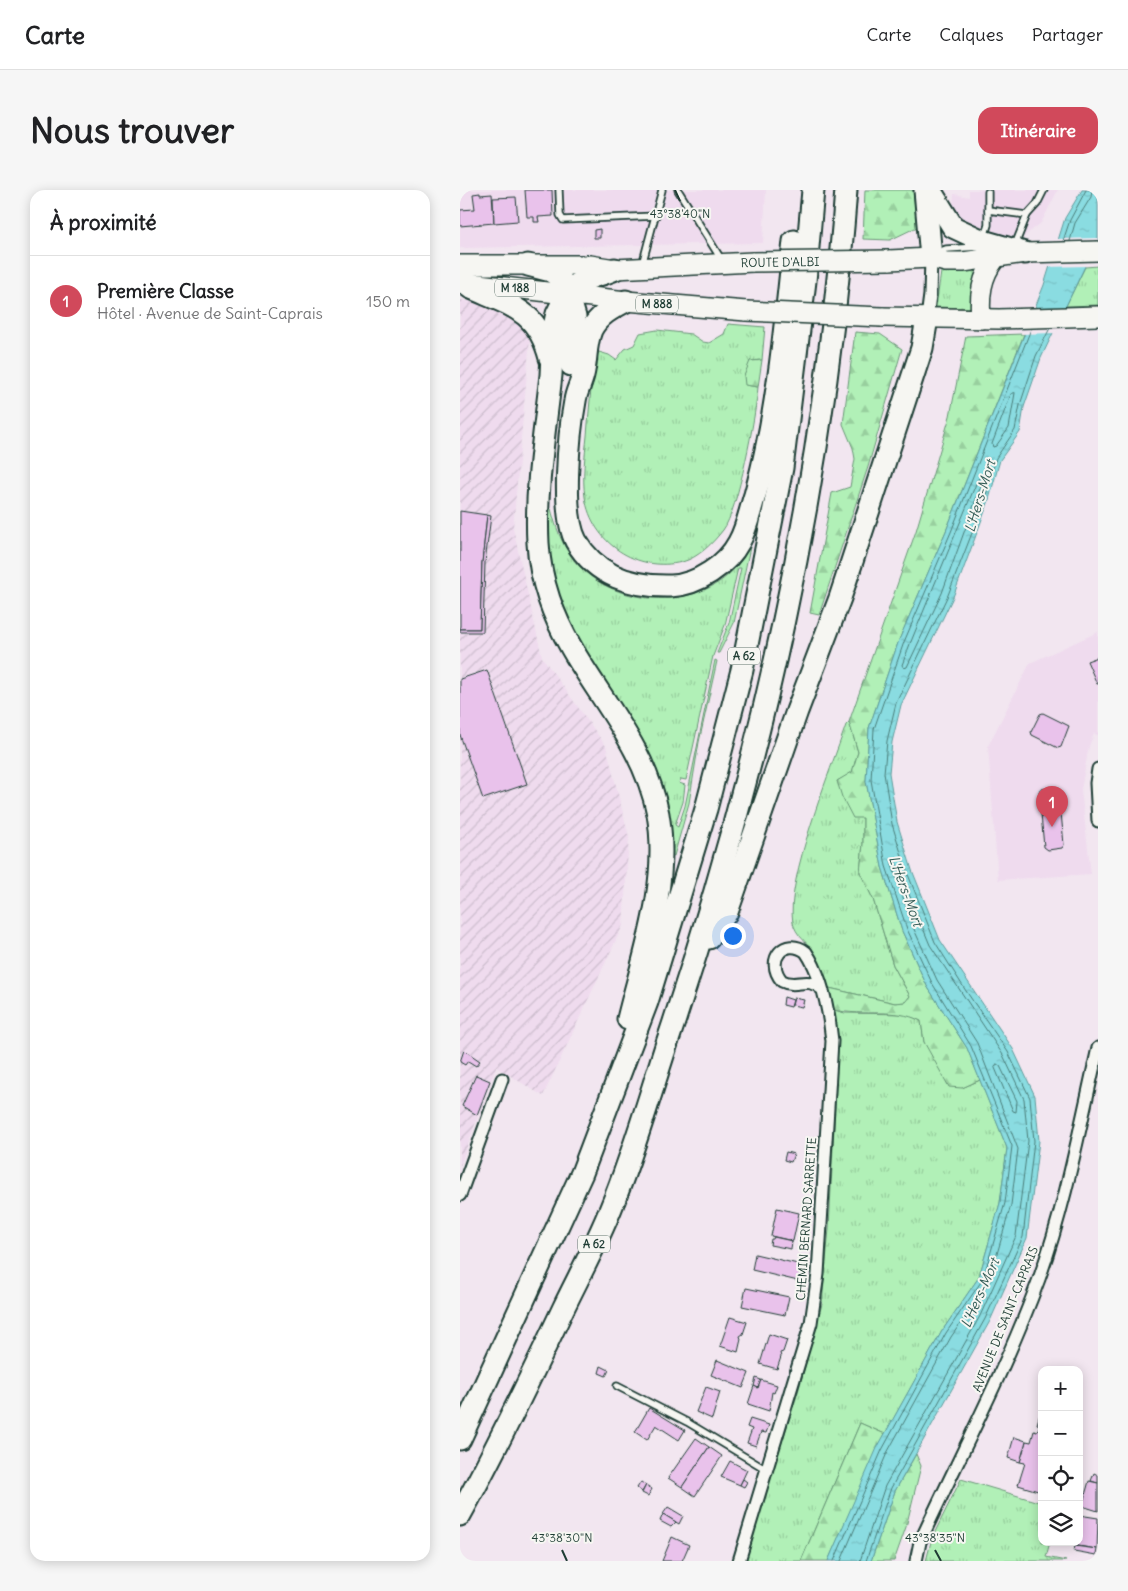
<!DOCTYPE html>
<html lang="fr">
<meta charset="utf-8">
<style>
body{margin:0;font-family:Delius,sans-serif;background:#f6f6f6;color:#202124}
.controls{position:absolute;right:15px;bottom:15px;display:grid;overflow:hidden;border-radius:10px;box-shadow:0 2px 12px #0003}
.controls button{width:45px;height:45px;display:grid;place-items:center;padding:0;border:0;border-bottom:1px solid #e0e0e0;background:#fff;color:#202124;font:25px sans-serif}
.you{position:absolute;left:272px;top:745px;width:18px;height:18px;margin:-12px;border:4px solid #fff;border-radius:50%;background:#1a73e8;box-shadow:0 0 0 8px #1a73e833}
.badge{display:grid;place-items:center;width:32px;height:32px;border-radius:50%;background:#d1495b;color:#fff;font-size:16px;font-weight:700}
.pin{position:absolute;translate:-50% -41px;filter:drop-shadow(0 1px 2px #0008)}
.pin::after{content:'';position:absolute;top:26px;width:18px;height:15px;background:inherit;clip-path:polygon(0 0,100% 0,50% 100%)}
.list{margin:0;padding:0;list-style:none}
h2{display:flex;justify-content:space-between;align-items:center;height:65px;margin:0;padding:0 20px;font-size:21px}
h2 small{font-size:16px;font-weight:400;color:#757577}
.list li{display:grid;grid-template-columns:32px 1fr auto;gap:15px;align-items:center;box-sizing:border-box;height:90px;padding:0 20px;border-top:1px solid #e0e0e0}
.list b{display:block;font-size:19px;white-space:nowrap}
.list p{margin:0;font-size:16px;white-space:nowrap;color:#757577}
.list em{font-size:16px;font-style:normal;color:#757577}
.icon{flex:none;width:28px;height:28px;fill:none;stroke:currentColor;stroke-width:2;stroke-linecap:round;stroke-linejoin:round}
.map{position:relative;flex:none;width:638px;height:1371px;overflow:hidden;border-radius:15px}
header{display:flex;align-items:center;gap:30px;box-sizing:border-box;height:70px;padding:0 25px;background:#fff;border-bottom:1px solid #e0e0e0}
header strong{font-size:24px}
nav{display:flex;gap:28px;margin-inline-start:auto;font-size:18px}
.intro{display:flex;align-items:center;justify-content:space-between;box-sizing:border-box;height:120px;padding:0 30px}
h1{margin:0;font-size:35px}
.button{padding:12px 22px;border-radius:15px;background:#d1495b;color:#fff;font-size:18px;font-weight:700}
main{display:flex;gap:30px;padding:0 30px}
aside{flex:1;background:#fff;border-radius:15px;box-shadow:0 2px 12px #0003}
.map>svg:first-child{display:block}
</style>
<header>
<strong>Carte</strong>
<nav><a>Carte</a><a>Calques</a><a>Partager</a></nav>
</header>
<div class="intro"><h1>Nous trouver</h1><a class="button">Itinéraire</a></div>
<main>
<aside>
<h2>À proximité<small></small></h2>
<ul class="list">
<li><span class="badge">1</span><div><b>Première Classe</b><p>Hôtel · Avenue de Saint-Caprais</p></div><em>150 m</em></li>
</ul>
</aside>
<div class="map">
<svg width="638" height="1371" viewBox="0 0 638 1371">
<defs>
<pattern id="industrial-furrows" width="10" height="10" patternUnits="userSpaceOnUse" patternTransform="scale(1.25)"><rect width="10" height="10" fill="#efdbee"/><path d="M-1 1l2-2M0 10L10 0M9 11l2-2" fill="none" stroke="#ccbdcd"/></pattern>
<pattern id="grass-tufts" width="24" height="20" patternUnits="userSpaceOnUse" patternTransform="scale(1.25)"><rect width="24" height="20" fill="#b1f0b7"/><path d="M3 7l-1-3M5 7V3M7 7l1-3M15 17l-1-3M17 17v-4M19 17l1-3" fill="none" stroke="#98cf9e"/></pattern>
<pattern id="forest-firs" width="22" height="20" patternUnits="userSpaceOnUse" patternTransform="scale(1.25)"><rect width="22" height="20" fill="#b1f0b7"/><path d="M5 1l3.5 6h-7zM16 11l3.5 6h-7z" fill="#98cf9e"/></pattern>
<pattern id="water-ripples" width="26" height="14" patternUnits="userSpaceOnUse" patternTransform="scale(1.25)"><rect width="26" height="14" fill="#8adce1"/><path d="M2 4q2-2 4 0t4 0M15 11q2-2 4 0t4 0" fill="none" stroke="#77bec2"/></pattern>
</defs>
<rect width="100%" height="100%" fill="#f2e6f0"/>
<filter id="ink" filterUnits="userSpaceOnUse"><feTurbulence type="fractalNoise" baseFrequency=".02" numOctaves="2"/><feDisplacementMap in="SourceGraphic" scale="10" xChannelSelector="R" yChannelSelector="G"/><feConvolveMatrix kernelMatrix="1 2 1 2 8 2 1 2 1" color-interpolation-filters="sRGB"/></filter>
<g filter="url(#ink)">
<g fill="#efdbee">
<path d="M0,0H306L303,53L0,58Z"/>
<path d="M509,0H598L581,33L552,56L509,37L493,17L494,4L509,7Z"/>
<path d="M638,442V545L634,544L629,556L621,600L631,684L538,690L528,556L570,473Z"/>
</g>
<path fill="url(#industrial-furrows)" d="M0,110L37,115L72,126L53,338L82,467L146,556L169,647L163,735L83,906L36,877L0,976Z"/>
<g fill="url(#grass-tufts)" stroke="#689676">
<path d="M638,76V115L606,116L625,77Z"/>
<path d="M519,79L512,100L511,118L476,117L481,82L485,80Z"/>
<path d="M268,134L305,137L302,170L290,171L286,195L298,197C296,224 278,321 263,340C253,353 238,368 222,372C177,383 132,353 125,307C122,287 125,266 127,246C129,221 131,196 134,171L139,162L149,165L156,170L165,159L174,155L180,143L197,140L231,144L243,152L249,153L264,144Z"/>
<path d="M91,319C98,345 107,368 129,385C175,422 263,417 288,357H290L274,433L259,463H257L269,433L281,378H278L265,435L253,466L226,590L221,589L219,593L225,595L223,612L215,635L218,637L225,616L255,470L257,471L239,552L229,613L214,666L212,665C208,616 185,554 159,512C139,480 114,449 101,414C89,384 88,353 88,321Z"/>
<path d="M389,532L398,562L392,583L377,591L403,627V654L400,682L413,709L433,775L450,806L446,812L435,813L369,798C364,785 359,768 350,757C343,749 336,744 333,733C325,691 371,579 386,535Z"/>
<path d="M374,820L385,823L447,824L461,831L464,852L502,898L520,890L547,958L540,1013L519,1087L482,1141L425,1244L400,1233L341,1371H284L338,1202L362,1114L369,1039L377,875Z"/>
<path d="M501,1289L582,1313V1352H590L586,1367L606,1371H466L472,1348Z"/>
</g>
<g fill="url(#forest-firs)" stroke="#689676">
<path d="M405,0H453L457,37L430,50L403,49Z"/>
<path d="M395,142L420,144L442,159L408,277L359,425L350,423L372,303L390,297L395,269L393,258L383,234Z"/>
<path d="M564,144L486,341L439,450L409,538L406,591L422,677L442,741L467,796L507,858L520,890L502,898L489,897L464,852L461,831C434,817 404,827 374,820L369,798L435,813L445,812L450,806L433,775L413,709L400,682L403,654V628H393L382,607L377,591L392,582L398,562L389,532L456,341L490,226L506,146Z"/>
<path d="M302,170L298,197L285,195L284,186L290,171Z"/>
<path d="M400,1233L425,1244L368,1371H341Z"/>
<path d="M456,1264L461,1276L446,1337L434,1371H411L435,1301Z"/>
</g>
<path fill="url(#water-ripples)" stroke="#5f9c9c" d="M622,0H638V49L581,168L564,217L560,242L540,270L528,313L493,407L441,515L432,552L429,583L437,632L452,680L480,750L553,859L575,906L579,951L567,1048L530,1131L435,1301L411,1371H368L417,1258L482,1141L519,1087L540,1013L547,958L507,858L467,796L442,741L422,677L406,591L409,538L439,450L486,341L584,95L605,28Z"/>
<g fill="#f2e6f0">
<path d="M638,48V55L628,76L587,77L596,49Z"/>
<path d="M572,118H608L596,143L561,144Z"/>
</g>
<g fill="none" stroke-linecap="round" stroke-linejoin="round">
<g stroke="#4a7d79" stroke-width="1">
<path d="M603,51L610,30L626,0"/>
<path d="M610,51L615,33L631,7L632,0"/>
<path d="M555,203L549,238L536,256L533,257L532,254L551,204Z"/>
<path d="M521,288L523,290L482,403L447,477L444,478L442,475L450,454L518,289Z"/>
<path d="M537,874L540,876L557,911L556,922L553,921L535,878Z"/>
<path d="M374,1371L422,1260L486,1143L523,1089L545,1013L552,956L511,856L472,793L447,739L426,676L411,590L414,539L444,452L491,342L571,139"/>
<path d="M381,1371L427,1263L491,1147L529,1092L551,1015L558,959L517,853L477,790L453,737L432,675V670L434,668L470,755L543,865L564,909L568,951L556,1046L520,1126L425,1296L400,1371"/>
<path d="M406,1371L431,1298L525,1129L563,1047L574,951L570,908L548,862L506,801L475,752L447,682L432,634L424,583L427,551L436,513L488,405L524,312L536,268L555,240L560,215L576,166L590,138"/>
</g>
</g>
<g fill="#e9c2eb" stroke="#1f3d34">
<path d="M65,0H92L93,26L78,27L79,32H74V27H67Z"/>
<path d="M20,3V5L32,4L34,33L0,36V20L15,19L13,4Z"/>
<path d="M56,7L58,31L34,33L33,8Z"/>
<path d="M140,39V48H134V40Z"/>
<path d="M0,321L27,325L22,373L20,439H0Z"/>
<path d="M27,325L31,326L25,372L23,442H0V439H20L22,373Z"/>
<path d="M638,467V494H637L627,471Z"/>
<path d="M27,480L67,594L23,609L0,545V489Z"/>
<path d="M583,523L609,536L601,557L598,558L572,545L571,542L580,524Z"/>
<path d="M596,598L599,600L604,655L602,658L588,660L584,657L579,602L580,599Z"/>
<path d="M324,807L333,810L331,817L323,815Z"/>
<path d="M334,808L344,810L342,817L332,815Z"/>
<path d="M4,860L20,871L16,876L8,871L5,875L0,872Z"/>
<path d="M16,885L30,891L17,925L2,916Z"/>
<path d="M326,962L334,964L331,972L324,970Z"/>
<path d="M317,1018L339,1023L333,1051L311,1046Z"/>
<path d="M314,1047L332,1051L331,1059L310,1055L311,1049H313Z"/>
<path d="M295,1064L342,1075L338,1091L292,1080Z"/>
<path d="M286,1098L329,1107L325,1125L282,1116Z"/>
<path d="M270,1127L287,1132L283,1144L280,1146L281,1149L278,1162L260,1156Z"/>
<path d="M309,1144L327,1150L323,1162L320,1163L321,1167L317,1179L300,1174Z"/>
<path d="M257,1170L289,1183L283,1198L251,1185Z"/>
<path d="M141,1176L149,1180L146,1186L139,1183Z"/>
<path d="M296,1188L301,1190L298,1198L294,1196Z"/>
<path d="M301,1190L317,1195L314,1203L312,1202L309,1221L288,1214L294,1196L298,1198Z"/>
<path d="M246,1197L260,1202L252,1229L236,1222Z"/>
<path d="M582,1217V1289L578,1301L558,1295L565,1273L560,1272L566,1251L571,1252L574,1241L577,1242L580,1235L577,1234Z"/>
<path d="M189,1218L225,1240L219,1250L196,1235L187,1250L175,1242Z"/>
<path d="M290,1229L309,1235L306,1243L301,1242L296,1256L287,1253L292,1239L287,1237Z"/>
<path d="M554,1247L566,1251L560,1272L548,1268Z"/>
<path d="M236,1248L249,1257L222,1297L208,1288Z"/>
<path d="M249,1257L262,1266L235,1306L222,1297Z"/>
<path d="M270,1271L287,1280L280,1295L261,1287Z"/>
<path d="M634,1283L638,1285V1293L631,1291Z"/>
<path d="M283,1289L287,1292L284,1297L280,1295Z"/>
<path d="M629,1291L638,1293V1321L622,1316Z"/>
<path d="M181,1292L186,1295L182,1302L177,1298Z"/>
<path d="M186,1295L192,1299L188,1306L182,1303Z"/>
<path d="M208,1317L223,1326L219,1334L203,1324Z"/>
<path d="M203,1324L216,1332L211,1337L200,1331Z"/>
<path d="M619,1325L638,1328L637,1359L606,1354L607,1352H619Z"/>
<path d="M212,1347L229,1355L222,1371H202Z"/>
<path d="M615,1356L637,1359L636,1365L614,1361Z"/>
</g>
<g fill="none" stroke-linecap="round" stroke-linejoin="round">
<defs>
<g id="service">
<path d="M99,0L100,25L103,30L196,26"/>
<path d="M218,0L261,69"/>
<path d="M528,20V2"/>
<path d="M567,25L577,14L584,0"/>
<path d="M524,47L528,35V20L567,25L557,50L561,56"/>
<path d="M476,63L486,59L518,57"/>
<path d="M182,75L202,0"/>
<path d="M157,1196L227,1232L307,1280"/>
</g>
<g id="minor">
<path d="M467,128L470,105L471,68"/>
<path d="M638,579L636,593L638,631"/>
<path d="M0,1005L42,889"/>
<path d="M279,1371L351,1133L358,1084L372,851C369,822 363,787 346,762C325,746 304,770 322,791C338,799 346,785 362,799"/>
<path d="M456,1371L460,1352C500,1265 546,1179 579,1089C606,1014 620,936 638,858"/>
</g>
<g id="primary">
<path d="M429,70L471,68L486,72H503L565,63L638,61"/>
<path d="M0,75H130L155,79L293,72"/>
<path d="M9,93L166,111L286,121"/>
<path d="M422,127L539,129L638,126"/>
<path d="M521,129C519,106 521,87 535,69"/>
</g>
<g id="motorway">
<path d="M465,0L471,68"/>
<path d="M470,0L493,37L523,51L565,63"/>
<path d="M68,75L91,81L99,87L108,103L115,127L111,175"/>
<path d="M155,79C139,87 119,87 109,102C105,108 100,117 97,124C92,140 92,167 91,185C85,240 75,298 78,353C79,372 83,391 89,409C115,487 182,540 198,624C210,693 184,764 168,829"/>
<path d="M3,92L11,98C52,116 77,120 90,168"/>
<path d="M166,111C152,118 138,126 131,140C125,155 127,170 123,185C121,194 116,202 115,211C109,243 101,323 116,351C136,386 173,397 211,396C237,395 267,375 279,352C287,338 290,320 295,305C318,223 325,136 334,51"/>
<path d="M249,748L267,722L337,521L380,408L462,158L467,128"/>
<path d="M0,1249L122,983L187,812L246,619L282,480L322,278L345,91L353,0"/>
<path d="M0,1325C37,1258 70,1189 103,1119C119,1086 137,1053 151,1018C173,965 189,908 207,853C301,574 364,294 386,0"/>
</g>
</defs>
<use href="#service" stroke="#1f3d34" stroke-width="9"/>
<use href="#minor" stroke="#1f3d34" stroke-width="15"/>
<use href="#primary" stroke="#1f3d34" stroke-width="22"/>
<use href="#motorway" stroke="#1f3d34" stroke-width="25"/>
<use href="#service" stroke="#f6f6f2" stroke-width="5.5"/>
<use href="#minor" stroke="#f6f6f2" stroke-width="11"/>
<use href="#primary" stroke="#f6f6f2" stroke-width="19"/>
<use href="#motorway" stroke="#f6f6f2" stroke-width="21"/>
<defs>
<g id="primary-bridge">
<path d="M293,72L429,70"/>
<path d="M286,121L422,127"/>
</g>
</defs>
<use href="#primary-bridge" stroke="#1f3d34" stroke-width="22" stroke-linecap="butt"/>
<use href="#primary-bridge" stroke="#f6f6f2" stroke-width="19"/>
</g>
</g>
<path fill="none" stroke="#1f3d34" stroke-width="2" d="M215,0L220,11M102,1360L107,1371M475,1360L481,1371"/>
<g text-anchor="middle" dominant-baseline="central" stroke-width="4" stroke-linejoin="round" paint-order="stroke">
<g fill="#f6f6f2" stroke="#60746d" stroke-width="1">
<rect x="35" y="89.5" width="40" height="17" rx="4"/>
<rect x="176" y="105.5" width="42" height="17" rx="4"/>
<rect x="268" y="457.5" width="32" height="17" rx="4"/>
<rect x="118" y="1045.5" width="32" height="17" rx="4"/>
</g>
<g font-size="11" font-weight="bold" fill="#1f3d34">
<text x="55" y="98">M 188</text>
<text x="197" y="114">M 888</text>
<text x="284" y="466">A 62</text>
<text x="134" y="1054">A 62</text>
</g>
<g font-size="12" fill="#1f3d34" stroke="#f6f6f2">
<text transform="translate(320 72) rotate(-1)">ROUTE D'ALBI</text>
<text transform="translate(346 1029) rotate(-86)">CHEMIN BERNARD SARRETTE</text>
<text transform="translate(545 1129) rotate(-68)">AVENUE DE SAINT-CAPRAIS</text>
</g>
<g font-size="14" font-style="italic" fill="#345d57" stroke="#f6f6f2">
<text transform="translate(520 306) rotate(-73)">L'Hers-Mort</text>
<text transform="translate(446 701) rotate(70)">L'Hers-Mort</text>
<text transform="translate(520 1103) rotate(-66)">L'Hers-Mort</text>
</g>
</g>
<g font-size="12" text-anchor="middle" fill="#1f3d34" stroke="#f6f6f2" stroke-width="4" stroke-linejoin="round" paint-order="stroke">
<text x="220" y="28">43°38'40"N</text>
<text x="102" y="1352">43°38'30"N</text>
<text x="475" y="1352">43°38'35"N</text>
</g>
</svg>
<div class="controls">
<button>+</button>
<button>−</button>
<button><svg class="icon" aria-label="locate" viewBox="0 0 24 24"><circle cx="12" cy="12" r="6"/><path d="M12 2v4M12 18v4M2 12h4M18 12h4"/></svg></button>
<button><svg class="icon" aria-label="layers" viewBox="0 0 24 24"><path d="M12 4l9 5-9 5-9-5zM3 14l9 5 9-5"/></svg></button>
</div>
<div class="you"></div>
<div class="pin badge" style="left:592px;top:637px">1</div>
</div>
</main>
